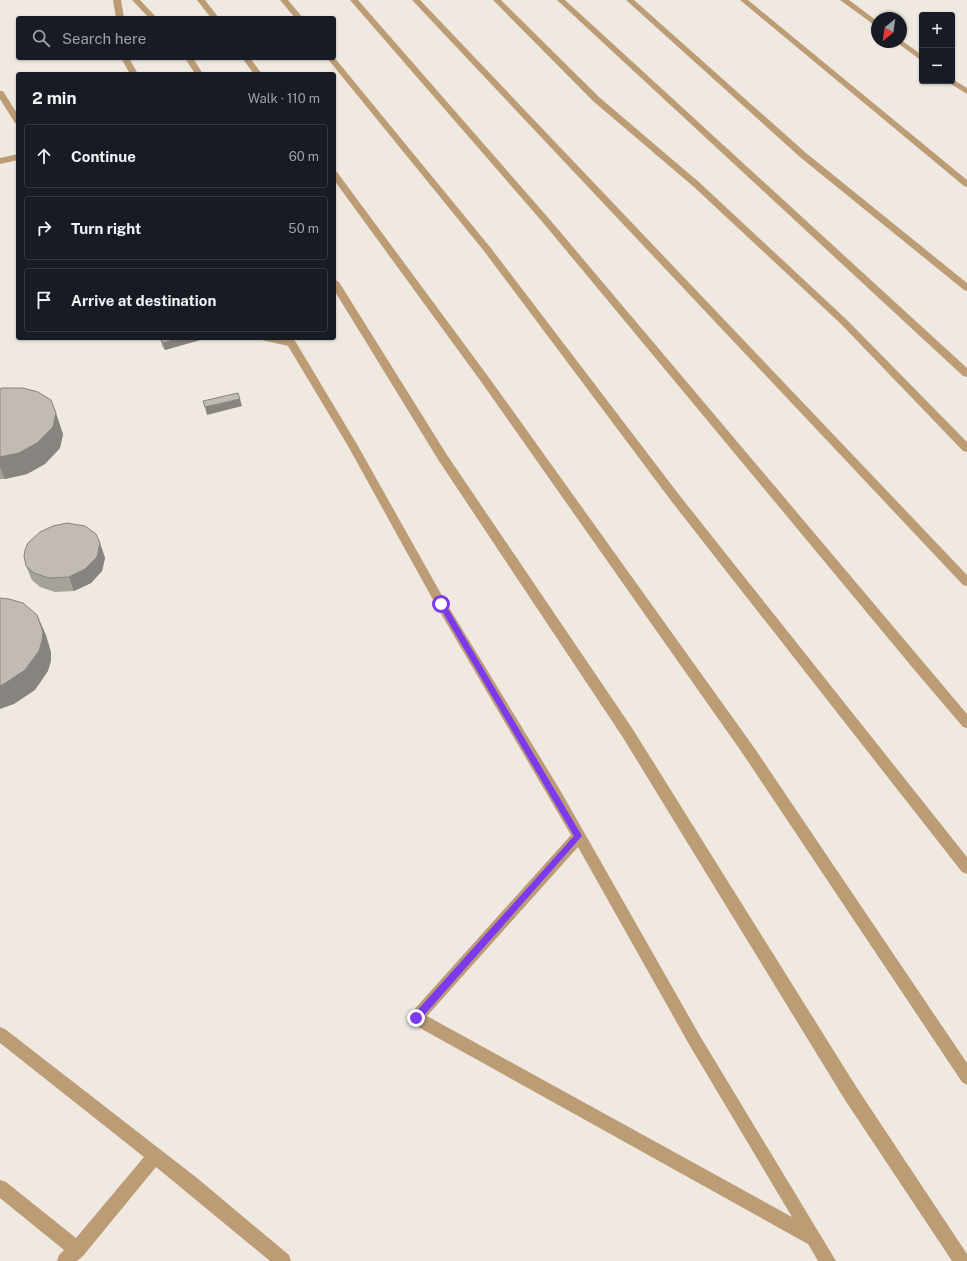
<!DOCTYPE html>
<meta charset="utf-8">
<style>
body{margin:0;font-family:"Public Sans",sans-serif;background:#20242c;color:#f1f3f6}
.controls{position:absolute;right:12px;top:12px;display:grid;overflow:hidden;border-radius:4px;box-shadow:0 1px 3px #0004}
.controls button{width:36px;height:36px;display:grid;place-items:center;padding:0;border:0;border-bottom:1px solid #363941;background:#171b24;color:#f1f3f6;font:20px sans-serif}
.compass{position:absolute;left:871px;top:12px;width:36px;height:36px;border-radius:50%;background:#171b24;box-shadow:0 1px 3px #0004;rotate:209deg}
.stop{position:absolute;width:12px;height:12px;margin:-9px;border:3px solid #7c3aed;border-radius:50%;background:#fff}
.stop.end{background:#7c3aed;border-color:#fff;box-shadow:0 1px 4px #0008}
.list{margin:0;padding:0;list-style:none}
h2{display:flex;justify-content:space-between;align-items:center;height:52px;margin:0;padding:0 16px;font-size:17px}
h2 small{font-size:13px;font-weight:400;color:#9ea1a6}
.list li{display:grid;grid-template-columns:26px 1fr auto;gap:12px;align-items:center;box-sizing:border-box;height:64px;margin:0 8px 8px;padding:0 8px;border:1px solid #363941;border-radius:4px}
.list b{display:block;font-size:15px;white-space:nowrap}
.list em{font-size:13px;font-style:normal;color:#9ea1a6}
.icon{flex:none;width:22px;height:22px;fill:none;stroke:currentColor;stroke-width:2;stroke-linecap:round;stroke-linejoin:round}
.map{position:relative;flex:none;width:967px;height:1261px;overflow:hidden}
.search{position:absolute;background:#171b24;box-shadow:0 1px 3px #0004;left:16px;top:16px;width:320px;height:44px;display:flex;align-items:center;gap:10px;box-sizing:border-box;padding:0 14px;border-radius:4px;color:#9ea1a6;font-size:15px}
.panel{position:absolute;background:#171b24;box-shadow:0 1px 3px #0004;left:16px;top:72px;width:320px;height:268px;border-radius:4px}
.map>svg:first-child{display:block}
</style>
<div class="map">
<svg width="967" height="1261" viewBox="0 0 967 1261">
<rect width="100%" height="100%" fill="#efe9e2"/>
<g fill="none" stroke-linecap="round" stroke-linejoin="round">
<g fill="#bc9c75" fill-rule="evenodd">
<path d="M113,0H121L124,18H116Z"/>
<path d="M132,0H140L157,18H149Z"/>
<path d="M197,0H205L219,18H211Z"/>
<path d="M280,0H288L303,18H295Z"/>
<path d="M350,0H358L551,221L967,714V728L963,727L917,673L545,225Z"/>
<path d="M412,0H420L967,575V586L963,585Z"/>
<path d="M493,0H501L599,97L700,183L847,320L967,442V452L963,451L841,324L694,187L593,101Z"/>
<path d="M557,0H565L967,368V377L963,376Z"/>
<path d="M626,0H634L806,153L967,283V291L964,290L800,157Z"/>
<path d="M740,0H748L967,180V187L964,186Z"/>
<path d="M840,0H849L877,21V27Z"/>
<path d="M901,40L922,55V61L896,42H901Z"/>
<path d="M334,57L490,247L680,496L967,857V874L962,872L672,502L484,251L327,58H334Z"/>
<path d="M121,58H129L138,74H130Z"/>
<path d="M185,58H193L203,74H195Z"/>
<path d="M242,58H250L262,74H254Z"/>
<path d="M952,79L967,88V94L949,83L948,81H952Z"/>
<path d="M0,91H3L18,115V123H15L0,99Z"/>
<path d="M18,154V160L0,164V158Z"/>
<path d="M334,171L337,172L490,379L753,746L967,1063V1085L962,1082L743,754L482,383L334,180Z"/>
<path d="M334,279L339,282L447,455L632,728L857,1088L967,1254V1261H952L845,1100L622,736L439,461L334,290Z"/>
<path d="M260,338H293L297,344L358,446L445,601L560,790L700,1036L836,1261H818L808,1244L411,1023L409,1018L411,1013L571,835L437,607L348,446L288,346L262,340ZM578,847L690,1046L792,1217L427,1016Z"/>
<path d="M0,1027L5,1029L197,1178L289,1255L291,1261H270L156,1167L83,1256L77,1261H57L59,1255L64,1250L0,1198V1180L6,1182L76,1238L144,1157L0,1043Z"/>
</g>
</g>
<g fill="#a6a19b">
<path d="M160,338H207L165,350L162,346Z"/>
<path d="M0,389L63,434L60,448L45,464L27,474L5,479H0Z"/>
<path d="M100,543L105,558L102,571L91,583L74,591L55,592L40,587L32,580L26,566Z"/>
</g>
<g fill="#87837e">
<path d="M180,338H207L165,350L163,343Z"/>
<path d="M240,399L242,406L207,415L205,407Z"/>
<path d="M56,413L63,434L60,448L45,464L27,474L5,479L0,467V457Z"/>
<path d="M100,543L105,558L102,571L91,583L74,591L69,577Z"/>
<path d="M37,615L46,635L51,652V661L48,671L35,690L14,704L0,709V686Z"/>
</g>
<g fill="#c1bbb4" stroke="#87837e">
<path d="M160,338H180L163,343Z"/>
<path d="M2,388H23L38,392L51,400L56,413L53,427L37,443L19,453L0,457V389Z"/>
<path d="M238,393L240,399L205,407L203,401Z"/>
<path d="M67,523L85,526L96,534L100,543L97,557L85,569L69,577L49,578L34,573L26,566L24,556L25,550L28,543L40,532L53,526Z"/>
<path d="M0,598L9,599L23,603L37,615L43,632L42,641L39,651L25,670L4,684L0,686Z"/>
</g>
<path fill="#7c3aed" d="M439,602H444L582,836L419,1021L416,1022L412,1018L413,1015L574,836L439,606Z"/>
</svg>
<div class="controls">
<button>+</button>
<button>−</button>
</div>
<svg class="compass" viewBox="-18 -18 36 36"><path d="M0-13l5 13h-10z" fill="#e53935"/><path d="M0 13l5-13h-10z" fill="#9ea1a6"/></svg>
<div class="stop" style="left:441px;top:604px"></div>
<div class="stop end" style="left:416px;top:1018px"></div>
<div class="search"><svg class="icon" aria-label="search" viewBox="0 0 24 24"><circle cx="10" cy="10" r="6"/><path d="M15 15l6 6"/></svg>Search here</div>
<section class="panel">
<h2>2 min<small>Walk · 110 m</small></h2>
<ul class="list">
<li><svg class="icon" aria-label="ahead" viewBox="0 0 24 24"><path d="M12 20V5M6 11l6-6 6 6"/></svg><div><b>Continue</b></div><em>60 m</em></li>
<li><svg class="icon" aria-label="right" viewBox="0 0 24 24"><path d="M7 20v-9h11M14 6l5 5-5 5"/></svg><div><b>Turn right</b></div><em>50 m</em></li>
<li><svg class="icon" aria-label="arrive" viewBox="0 0 24 24"><path d="M6 21V4h12l-3 4 3 4H6"/></svg><div><b>Arrive at destination</b></div></li>
</ul>
</section>
</div>
